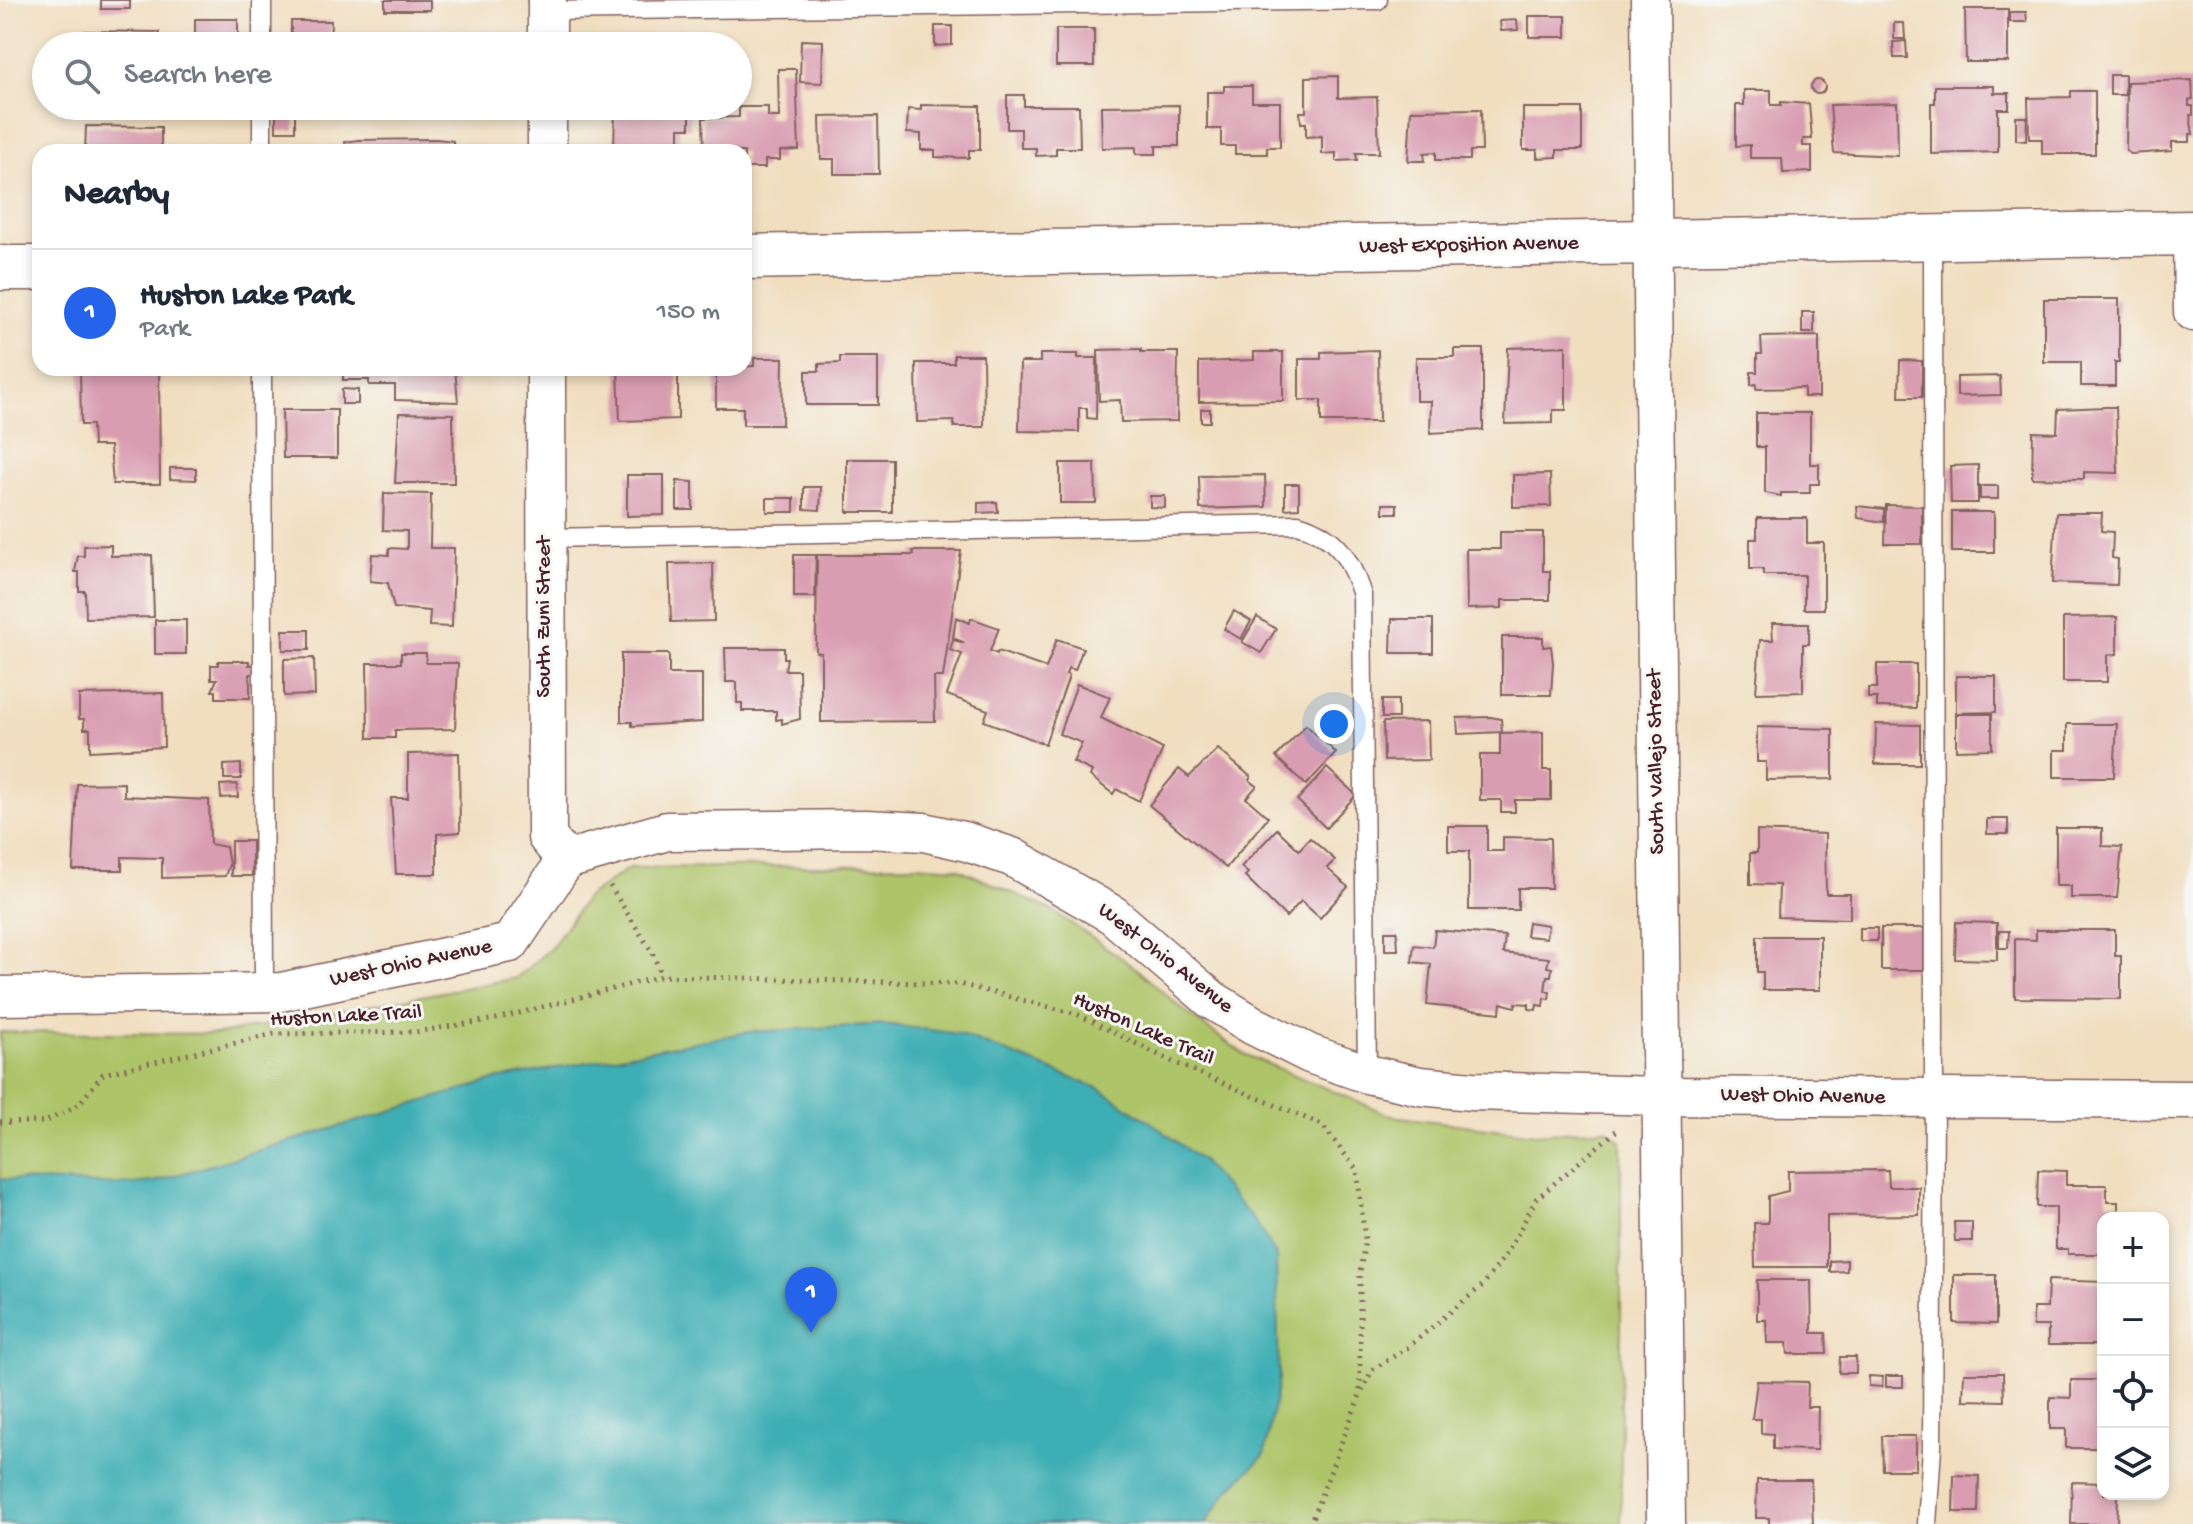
<!DOCTYPE html>
<meta charset="utf-8">
<style>
body{margin:0;font-family:"Gochi Hand",sans-serif;background:#f6f6f7;color:#1f2937}
.controls{position:absolute;right:24px;bottom:24px;display:grid;overflow:hidden;border-radius:16px;box-shadow:0 4px 12px #0003}
.controls button{width:72px;height:72px;display:grid;place-items:center;padding:0;border:0;border-bottom:2px solid #e0e1e3;background:#fff;color:#1f2937;font:40px sans-serif}
.you{position:absolute;left:1334px;top:724px;width:28px;height:28px;margin:-20px;border:6px solid #fff;border-radius:50%;background:#1a73e8;box-shadow:0 0 0 12px #1a73e833}
.badge{display:grid;place-items:center;width:52px;height:52px;border-radius:50%;background:#2563eb;color:#fff;font-size:26px;font-weight:700}
.pin{position:absolute;translate:-50% -66px;filter:drop-shadow(0 2px 4px #0008)}
.pin::after{content:'';position:absolute;top:42px;width:28px;height:24px;background:inherit;clip-path:polygon(0 0,100% 0,50% 100%)}
.list{margin:0;padding:0;list-style:none}
h2{display:flex;justify-content:space-between;align-items:center;height:104px;margin:0;padding:0 32px;font-size:34px}
h2 small{font-size:26px;font-weight:400;color:#747a83}
.list li{display:grid;grid-template-columns:52px 1fr auto;gap:24px;align-items:center;box-sizing:border-box;height:128px;padding:0 32px;border-top:2px solid #e0e1e3}
.list b{display:block;font-size:30px;white-space:nowrap}
.list p{margin:0;font-size:26px;white-space:nowrap;color:#747a83}
.list em{font-size:26px;font-style:normal;color:#747a83}
.icon{flex:none;width:44px;height:44px;fill:none;stroke:currentColor;stroke-width:2;stroke-linecap:round;stroke-linejoin:round}
.map{position:relative;flex:none;width:2193px;height:1524px;overflow:hidden}
.search{position:absolute;background:#fff;box-shadow:0 4px 12px #0003;left:32px;top:32px;width:720px;height:88px;display:flex;align-items:center;gap:20px;box-sizing:border-box;padding:0 28px;border-radius:44px;color:#747a83;font-size:30px}
.panel{position:absolute;background:#fff;box-shadow:0 4px 12px #0003;left:32px;top:144px;width:720px;height:232px;border-radius:24px}
.map>svg:first-child{display:block}
</style>
<div class="map">
<svg width="2193" height="1524" viewBox="0 0 2193 1524">
<rect width="100%" height="100%" fill="#f6f6f2"/>
<filter id="ink" filterUnits="userSpaceOnUse"><feTurbulence type="fractalNoise" baseFrequency=".0125" numOctaves="2"/><feDisplacementMap in="SourceGraphic" scale="16" xChannelSelector="R" yChannelSelector="G"/><feConvolveMatrix kernelMatrix="1 2 1 2 8 2 1 2 1" color-interpolation-filters="sRGB"/></filter>
<filter id="wash" filterUnits="userSpaceOnUse"><feTurbulence type="fractalNoise" baseFrequency=".006" numOctaves="4" result="noise"/><feDisplacementMap in="SourceGraphic" scale="32" xChannelSelector="R" yChannelSelector="G"/><feGaussianBlur stdDeviation="1.8" result="paint"/><feColorMatrix in="noise" values="0 0 0 0 0 0 0 0 0 0 0 0 0 0 0 0 0 1.4 0 .05"/><feComposite in="paint" operator="in"/></filter>
<g filter="url(#wash)">
<rect width="100%" height="100%" fill="#f1debf"/>
<path fill="#adc469" stroke="#7c724a" stroke-width="2" d="M916,865L957,868L1053,911L1133,966L1193,1018L1244,1054L1392,1116L1535,1134L1606,1129L1621,1141V1524H0V1032L219,1034L516,978L551,948L586,898L629,868Z"/>
<path fill="#3caeb4" stroke="#436670" stroke-width="2" d="M884,1024L959,1034L1100,1089L1155,1125L1203,1162L1256,1223L1276,1255L1279,1378L1264,1456L1229,1490L1205,1524H0V1179L118,1185L154,1182L498,1079L748,1032Z"/>
<g id="blocks">
<g fill="#d99db1">
<rect x="101" y="0" width="29" height="9"/>
<rect x="385" y="0" width="45" height="10"/>
<path d="M1965,9H2008V62H1966Z"/>
<path d="M2010,12H2026L2027,22H2010Z"/>
<rect x="1529" y="16" width="37" height="21"/>
<rect x="195" y="19" width="43" height="27"/>
<path d="M1517,20L1518,30L1501,31L1500,21Z"/>
<path d="M291,21H331L330,46H291Z"/>
<path d="M1894,23H1904L1905,39H1894Z"/>
<path d="M935,26H952V45L935,46Z"/>
<rect x="1056" y="29" width="38" height="37"/>
<path d="M84,31L159,32V46H85Z"/>
<path d="M435,32H454V46H384V35Z"/>
<path d="M801,40L823,41L822,83L800,82Z"/>
<rect x="636" y="41" width="41" height="5"/>
<path d="M1906,41L1907,58H1894L1893,42Z"/>
<path d="M778,69H796L799,150L780,151V160H765V168H744V152H704L703,118L739,117V107H768V117H779Z"/>
<rect x="2110" y="75" width="15" height="20"/>
<path d="M1338,76V98L1377,97L1379,153H1356L1357,160L1336,161V153L1322,154V136L1306,137V123H1301L1300,112H1306V77Z"/>
<path d="M2192,80L2193,99L2189,100V106H2193V115H2190L2193,134H2190V142H2172V151L2131,154L2126,151L2127,82Z"/>
<circle cx="1818" cy="87" r="7"/>
<path d="M1224,86H1252V102H1280V147H1267V154H1235V146H1221V129H1207V92H1224Z"/>
<path d="M1935,86H1994V93H2009V109H1998V152L1931,154V103H1935Z"/>
<path d="M1744,90H1771V105H1781V102L1809,104L1812,139H1803V146H1812V172L1783,173L1782,158H1750V145L1736,146V105H1744Z"/>
<path d="M2071,91H2095V154H2042V139H2029L2028,98L2071,97Z"/>
<path d="M1007,95H1024V106H1079L1080,148H1056V155L1036,156V148H1021V129H1007Z"/>
<path d="M1897,103L1898,156L1834,153L1830,105Z"/>
<path d="M921,105L980,106V150H969V158L935,157V150H921V134L907,133L908,109L921,110Z"/>
<path d="M1179,105V146H1156V154H1136V147L1102,148L1101,106Z"/>
<path d="M615,106H690V128H679V152H614Z"/>
<path d="M1523,108H1582V150H1557V157L1537,158V150H1523Z"/>
<path d="M1481,109L1482,151H1470V160H1436V152L1424,153L1425,161H1408L1411,110Z"/>
<rect x="276" y="114" width="19" height="17"/>
<path d="M878,116L879,174H834V159H821L820,117Z"/>
<path d="M2016,117H2027L2026,141L2016,140Z"/>
<path d="M86,126L161,127V152H85Z"/>
<path d="M436,139L453,141V152H346L345,142L358,140Z"/>
<path d="M2044,299H2119V362H2115V386H2081V362H2044Z"/>
<rect x="1802" y="312" width="12" height="21"/>
<path d="M1819,336V397H1804V388L1756,389V384L1751,385V372H1757V354H1762L1761,337Z"/>
<path d="M1566,346V410H1553V423L1505,424L1508,348Z"/>
<path d="M1141,349V352H1178L1177,421L1121,422L1120,400L1099,401L1098,350Z"/>
<path d="M1454,349H1483V430L1430,433L1431,401H1416V357H1454Z"/>
<path d="M1378,350L1379,422H1321V400H1299V359H1321V352Z"/>
<path d="M1254,352H1283V401L1199,402V362L1254,360Z"/>
<path d="M1040,354H1078V358H1097L1096,419L1087,418V408H1079V432L1019,431L1020,362H1040Z"/>
<path d="M954,355H983L984,427H954V421L917,422L916,363H954Z"/>
<path d="M840,357H878V405H806V371H819V364L840,363Z"/>
<path d="M754,358H783L782,425H743V408H716V368L754,366Z"/>
<path d="M1900,360L1922,361V397H1899Z"/>
<path d="M80,368H159L160,484H113L110,446H93L92,425H81Z"/>
<path d="M343,368H455L458,402L395,400V385H369V380H343Z"/>
<path d="M618,368H678V419L620,421Z"/>
<path d="M2000,376L2001,395L1957,396V377Z"/>
<path d="M342,389L358,390V404H342Z"/>
<path d="M2107,407H2116L2118,473L2084,472V479L2032,478L2033,432L2057,433L2058,409Z"/>
<rect x="1201" y="409" width="9" height="13"/>
<path d="M282,410H337V458H283Z"/>
<path d="M399,413L453,414L454,483H395Z"/>
<path d="M1756,413H1810V464H1819V484H1810V493H1781V496L1765,493V447H1756Z"/>
<rect x="847" y="459" width="45" height="53"/>
<path d="M1060,463H1095L1096,503H1060Z"/>
<path d="M1978,465V503H1951L1950,466Z"/>
<path d="M170,468H196V480L170,479Z"/>
<path d="M1550,474L1551,506L1513,507V475Z"/>
<path d="M627,475H664V515L627,516Z"/>
<path d="M1265,475L1266,507L1200,509L1199,476Z"/>
<path d="M677,481L693,482V510H677Z"/>
<path d="M1285,484H1299V508L1285,509Z"/>
<rect x="1980" y="486" width="18" height="13"/>
<path d="M804,487H821L820,510L804,509Z"/>
<path d="M384,493L431,494L430,548H454L452,627L429,626L430,611L394,608L388,583L370,581L372,554L389,555V548L407,549V531L383,530Z"/>
<path d="M1150,496H1165V508L1150,507Z"/>
<rect x="767" y="498" width="27" height="14"/>
<path d="M997,502L998,512L978,513V503Z"/>
<rect x="1383" y="504" width="14" height="9"/>
<path d="M1886,505L1922,506V544H1885Z"/>
<path d="M1857,506L1884,509V522L1858,518Z"/>
<rect x="1952" y="512" width="42" height="40"/>
<path d="M2056,513H2102L2101,531L2113,532L2112,558L2118,559L2117,585L2052,583Z"/>
<path d="M1757,518H1807V543H1824V609H1804V575H1763V569H1750V539H1757Z"/>
<path d="M1500,532H1543V571H1550V600H1502V608L1467,609L1466,549H1500Z"/>
<path d="M111,545V556L152,555L154,617L86,618L85,591H79V572H75L78,556H84V546Z"/>
<path d="M913,551H961L943,677H934L935,721L821,722V653L816,652L817,555H914Z"/>
<path d="M794,555H816L815,597H794Z"/>
<path d="M713,563L714,621L671,622L669,564Z"/>
<path d="M1234,611L1251,621L1241,639L1224,629Z"/>
<path d="M956,617L970,623L971,618L999,628L990,651L997,654L998,651L1046,668L1057,639L1083,648L1075,670L1068,668L1066,674L1069,676L1045,744L984,721L988,710L947,695L962,654L950,650L953,640L965,643L953,638Z"/>
<path d="M1257,617L1276,629L1261,653L1242,642Z"/>
<path d="M2117,617V654L2107,655V682H2063V618Z"/>
<path d="M1392,619H1433V653H1391Z"/>
<rect x="155" y="620" width="31" height="34"/>
<path d="M1772,623H1809V644H1803V692L1756,693L1760,640H1773Z"/>
<rect x="283" y="630" width="26" height="20"/>
<path d="M1502,637H1543V647L1551,646L1553,663L1551,695H1502Z"/>
<path d="M725,648H784V658H787L785,670H799L800,719L782,724V719L776,720V711H742V703H737V682H726Z"/>
<path d="M401,653H426V663H458L455,729L395,730V738H368L367,663H401Z"/>
<path d="M621,654H669V674H702V722L632,726V722H621Z"/>
<path d="M314,658L315,695L284,696V659Z"/>
<path d="M218,661H249V665H258V674H250V698H216V691H212L217,679H211V665H218Z"/>
<path d="M1877,664H1916V708L1877,707V698H1868V688H1877Z"/>
<path d="M1956,676H1996V712L1956,713Z"/>
<path d="M1077,684L1110,697L1101,718L1163,749L1139,801L1116,789L1113,794L1090,776L1092,771L1073,762L1082,743L1059,734Z"/>
<path d="M163,693L164,747L90,751V729H84V719H79V695Z"/>
<rect x="1382" y="700" width="16" height="18"/>
<path d="M1956,714H1992V749L1956,750Z"/>
<path d="M1491,717L1501,719L1502,732L1458,734L1457,718Z"/>
<path d="M1428,721L1429,760L1384,761L1383,722Z"/>
<path d="M1876,724L1920,725V764H1875Z"/>
<path d="M2067,724H2117L2114,777H2054V750H2067Z"/>
<path d="M1306,725L1336,753L1306,785L1276,757Z"/>
<path d="M1757,727L1833,729V779L1766,780V762H1757Z"/>
<path d="M1543,732V770H1551V800H1515V812H1501V800H1480V755H1500V733Z"/>
<path d="M1218,749L1251,777L1249,780L1257,786L1246,798L1268,817L1226,868L1149,805L1179,769L1189,777Z"/>
<path d="M459,753L460,832L437,834V874H396L391,798H408V754Z"/>
<path d="M241,764V779H224V765Z"/>
<path d="M1327,768L1356,795L1326,828L1297,800Z"/>
<path d="M124,783V796L209,800L210,844L226,847L229,865L225,876L162,878V858L122,857V870H73L77,784Z"/>
<path d="M237,784L238,797L221,798L220,785Z"/>
<rect x="1987" y="819" width="21" height="15"/>
<path d="M1448,826H1487V851H1503V837L1550,838L1551,888H1518V910H1469V851H1448Z"/>
<path d="M2056,828H2102V846L2122,847L2117,898H2071V886H2056Z"/>
<path d="M1277,829L1299,850L1310,838L1335,860L1327,868L1348,887L1320,918L1301,901L1286,917L1245,876L1248,873L1241,867Z"/>
<path d="M1757,831L1825,834L1826,894H1850V919L1778,917L1779,885L1750,884V853H1757Z"/>
<rect x="231" y="841" width="21" height="35"/>
<path d="M1528,922L1548,925L1546,938L1526,936Z"/>
<path d="M1956,922L1997,923V960L1955,959Z"/>
<rect x="1860" y="928" width="17" height="13"/>
<rect x="1881" y="928" width="43" height="42"/>
<path d="M1435,930L1505,936L1503,953L1549,958L1547,967L1552,968L1551,976H1547L1545,991L1550,992L1549,999L1544,998L1543,1006L1537,1005L1536,1010L1529,1009V1004L1516,1003L1515,1007L1501,1003L1500,1013L1427,1005L1431,964L1412,962L1414,945L1433,947Z"/>
<path d="M2036,930H2115V956H2121V999L2015,998V939L2036,940Z"/>
<path d="M1385,931H1397L1398,950H1385Z"/>
<path d="M1999,931H2009L2008,948H1999Z"/>
<path d="M1757,936H1820V990H1763V972H1757Z"/>
<path d="M1888,1170L1889,1187H1919V1215L1827,1216V1267H1755L1754,1223H1768V1196L1788,1191V1171Z"/>
<path d="M2038,1170L2066,1171V1185H2107V1202H2118V1218H2103V1254H2068V1249H2056V1207H2037Z"/>
<path d="M1954,1222H1972V1241H1955Z"/>
<path d="M1847,1260V1271L1830,1272V1261Z"/>
<path d="M1954,1275H1996V1324L1954,1323Z"/>
<path d="M1757,1280H1811L1812,1333H1826L1827,1354H1788L1787,1343H1767L1766,1320H1757Z"/>
<path d="M2048,1280L2103,1282V1345H2048V1326H2033V1308H2047Z"/>
<path d="M1840,1357H1856V1373H1839Z"/>
<path d="M1964,1373H2003L2004,1401L1963,1400Z"/>
<path d="M1869,1376L1883,1377L1882,1387L1869,1386Z"/>
<rect x="1886" y="1376" width="17" height="11"/>
<path d="M2071,1380H2103V1448H2066V1429H2050V1397L2071,1398Z"/>
<path d="M1757,1381L1808,1382L1807,1407H1818L1817,1450L1773,1449V1434L1761,1433V1419H1752Z"/>
<path d="M1882,1436H1916V1470H1883Z"/>
<path d="M1954,1475L1979,1476L1978,1512H1953Z"/>
<path d="M1757,1480H1811L1813,1524H1769V1518H1756Z"/>
<path d="M2072,1482L2103,1483V1494H2118L2117,1524H2071Z"/>
</g>
</g>
</g>
<g filter="url(#ink)">
<use href="#blocks" fill-opacity="0" stroke="#84625f" stroke-width="2"/>
<g fill="none" stroke-linecap="round" stroke-linejoin="round">
<defs>
<g id="service">
<path d="M262,0V46"/>
<path d="M547,11L1378,0"/>
<path d="M262,106V152"/>
<path d="M262,368L264,992"/>
<path d="M545,538L1298,524C1337,536 1350,558 1362,595L1367,1074"/>
<path d="M1927,1524L1932,1448L1934,1098L1933,238"/>
</g>
<g id="minor">
<path d="M547,0V46"/>
<path d="M1650,0L1666,1524"/>
<path d="M547,106V152"/>
<path d="M2192,233L2193,312"/>
<path d="M546,368L547,837L566,860"/>
<path d="M0,996L281,992L510,943L566,860L667,831L866,829L924,832L967,842L1012,857L1113,915L1212,1000L1254,1026L1310,1054L1367,1074L1420,1086L1472,1091L1661,1096L2193,1100"/>
</g>
<g id="tertiary">
<path d="M744,257L2193,233"/>
<path d="M0,268H40"/>
</g>
</defs>
<use href="#service" stroke="#84625f" stroke-width="21"/>
<use href="#minor" stroke="#84625f" stroke-width="41"/>
<use href="#tertiary" stroke="#84625f" stroke-width="47"/>
<g stroke="#84625f" stroke-width="5" stroke-dasharray="2 6" stroke-linecap="butt">
<path d="M610,886L652,952L662,976"/>
<path d="M0,1122H45L78,1105L103,1074L274,1034L415,1032L496,1019L662,976L959,984L1077,1014L1173,1062L1322,1125L1357,1170L1365,1240L1360,1272V1395L1310,1524"/>
<path d="M1362,1391L1372,1370L1407,1348L1483,1285L1508,1252L1536,1199L1616,1131"/>
</g>
<use href="#service" stroke="#fff" stroke-width="18"/>
<use href="#minor" stroke="#fff" stroke-width="38"/>
<use href="#tertiary" stroke="#fff" stroke-width="44"/>
</g>
</g>
<g text-anchor="middle" dominant-baseline="central" stroke-width="6" stroke-linejoin="round" paint-order="stroke">
<g font-size="22" fill="#4a1f2b" stroke="#f6f6f2">
<text transform="translate(1469 246) rotate(-1)">West Exposition Avenue</text>
<text transform="translate(545 617) rotate(-90)">South Zuni Street</text>
<text transform="translate(1657 762) rotate(-91)">South Vallejo Street</text>
<text transform="translate(1165 959) rotate(38)">West Ohio Avenue</text>
<text transform="translate(411 964) rotate(-12)">West Ohio Avenue</text>
<text transform="translate(346 1017) rotate(-3)">Huston Lake Trail</text>
<text transform="translate(1143 1030) rotate(24)">Huston Lake Trail</text>
<text transform="translate(1803 1097) rotate(1)">West Ohio Avenue</text>
</g>
</g>
</svg>
<div class="controls">
<button>+</button>
<button>−</button>
<button><svg class="icon" aria-label="locate" viewBox="0 0 24 24"><circle cx="12" cy="12" r="6"/><path d="M12 2v4M12 18v4M2 12h4M18 12h4"/></svg></button>
<button><svg class="icon" aria-label="layers" viewBox="0 0 24 24"><path d="M12 4l9 5-9 5-9-5zM3 14l9 5 9-5"/></svg></button>
</div>
<div class="you"></div>
<div class="pin badge" style="left:811px;top:1333px">1</div>
<div class="search"><svg class="icon" aria-label="search" viewBox="0 0 24 24"><circle cx="10" cy="10" r="6"/><path d="M15 15l6 6"/></svg>Search here</div>
<section class="panel">
<h2>Nearby<small></small></h2>
<ul class="list">
<li><span class="badge">1</span><div><b>Huston Lake Park</b><p>Park</p></div><em>150 m</em></li>
</ul>
</section>
</div>
